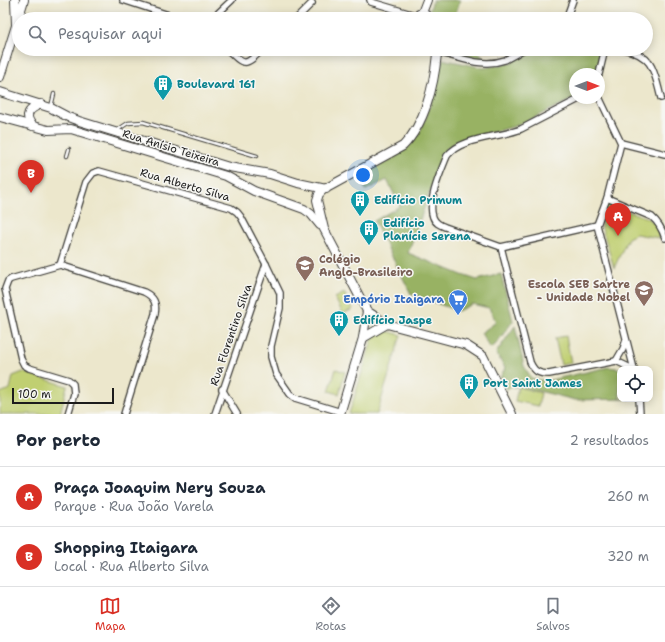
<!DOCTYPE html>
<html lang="pt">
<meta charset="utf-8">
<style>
body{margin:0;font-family:"Shantell Sans",sans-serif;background:#f6f6f7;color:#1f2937}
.controls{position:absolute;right:12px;bottom:12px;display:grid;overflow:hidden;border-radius:8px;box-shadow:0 2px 10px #0003}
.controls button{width:36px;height:36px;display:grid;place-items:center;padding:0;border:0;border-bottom:1px solid #e0e1e3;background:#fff;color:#1f2937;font:20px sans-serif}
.compass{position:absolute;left:569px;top:68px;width:36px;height:36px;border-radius:50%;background:#fff;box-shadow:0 2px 10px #0003;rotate:90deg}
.scale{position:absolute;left:12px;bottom:10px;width:102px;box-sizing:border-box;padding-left:4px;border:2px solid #1c1c1c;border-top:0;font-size:11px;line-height:14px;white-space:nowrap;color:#1c1c1c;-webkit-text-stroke:3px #f6f6f2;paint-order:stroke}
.you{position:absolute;left:363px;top:175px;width:14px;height:14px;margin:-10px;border:3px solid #fff;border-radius:50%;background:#1a73e8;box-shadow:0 0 0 6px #1a73e833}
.badge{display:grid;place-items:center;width:26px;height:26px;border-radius:50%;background:#d93025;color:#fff;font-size:13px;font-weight:700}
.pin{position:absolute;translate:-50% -33px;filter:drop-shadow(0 1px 2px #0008)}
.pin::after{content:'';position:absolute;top:21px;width:14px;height:12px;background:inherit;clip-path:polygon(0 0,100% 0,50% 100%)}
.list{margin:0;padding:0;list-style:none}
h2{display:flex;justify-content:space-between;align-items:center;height:52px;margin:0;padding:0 16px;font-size:17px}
h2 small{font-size:13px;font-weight:400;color:#747a83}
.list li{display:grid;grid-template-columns:26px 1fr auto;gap:12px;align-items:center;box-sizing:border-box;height:60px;padding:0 16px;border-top:1px solid #e0e1e3}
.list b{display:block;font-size:15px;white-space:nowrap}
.list p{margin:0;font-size:13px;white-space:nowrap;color:#747a83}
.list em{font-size:13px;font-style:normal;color:#747a83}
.icon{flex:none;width:22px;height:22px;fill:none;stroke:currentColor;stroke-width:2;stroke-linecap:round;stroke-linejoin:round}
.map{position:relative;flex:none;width:665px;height:414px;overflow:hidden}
.search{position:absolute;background:#fff;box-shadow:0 2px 10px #0003;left:12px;right:12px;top:12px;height:44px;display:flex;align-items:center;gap:10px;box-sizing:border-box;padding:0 14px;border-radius:22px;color:#747a83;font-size:15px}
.sheet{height:172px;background:#fff}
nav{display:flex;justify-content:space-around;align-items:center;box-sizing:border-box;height:56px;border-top:1px solid #e0e1e3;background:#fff;font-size:11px;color:#747a83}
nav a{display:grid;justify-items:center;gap:2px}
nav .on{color:#d93025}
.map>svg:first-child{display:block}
</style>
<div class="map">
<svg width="665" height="414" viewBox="0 0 665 414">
<rect width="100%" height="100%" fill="#f6f6f2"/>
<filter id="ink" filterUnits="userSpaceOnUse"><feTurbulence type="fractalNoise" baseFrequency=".025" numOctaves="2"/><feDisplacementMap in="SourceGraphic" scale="8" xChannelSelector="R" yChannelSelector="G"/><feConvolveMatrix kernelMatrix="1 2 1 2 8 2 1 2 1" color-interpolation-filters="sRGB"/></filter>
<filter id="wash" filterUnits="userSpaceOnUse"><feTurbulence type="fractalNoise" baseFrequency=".012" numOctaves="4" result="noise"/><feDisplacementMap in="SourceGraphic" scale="16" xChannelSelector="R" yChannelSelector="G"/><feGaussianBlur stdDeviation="0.9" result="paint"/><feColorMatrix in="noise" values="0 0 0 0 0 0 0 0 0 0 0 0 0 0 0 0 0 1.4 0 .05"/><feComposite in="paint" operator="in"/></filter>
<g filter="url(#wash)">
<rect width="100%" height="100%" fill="#ece7cc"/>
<g fill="#c0cf71" stroke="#6e7646">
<path d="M606,204L645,217L657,224L659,238L636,234L628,238L614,268L601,225Z"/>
<path d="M344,293L353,309L343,314L335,298Z"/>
<path d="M383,330L401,335L377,414H349L372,340L377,333Z"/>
<path d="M566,336L571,363L561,365L555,338Z"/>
<path d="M336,369L345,372L339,394L329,391Z"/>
<path d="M23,372L67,386L60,414H0V393L10,389L13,376Z"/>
<path d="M518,387L541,393L538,406L515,401Z"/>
</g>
<g fill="#98b263" stroke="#5a6740">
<path d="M433,0H460L455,15L457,19H430L428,15Z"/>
<path d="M449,49H476L486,62Z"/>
<path d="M532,49H602L598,74H575V98L516,126L457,141L445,150L408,253L462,275L477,280L501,274L513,321L495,345L490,348L481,333L496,322L489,308L472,304L458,311L411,294L374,221L400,206L387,180L366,190L359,177C373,168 403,155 413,142C428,124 436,82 443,59L484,68L510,63Z"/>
<path d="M515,326L524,366L531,378L546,381L609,367L622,369H620V399H631L575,400L519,386L506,389L500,378L505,368L496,353Z"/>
</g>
</g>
<g filter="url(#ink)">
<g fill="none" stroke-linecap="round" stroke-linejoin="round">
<defs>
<g id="lane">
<path d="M51,107L54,94"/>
<path d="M116,131L128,123L143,122L257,156"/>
<path d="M67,156L69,149"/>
</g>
<g id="street">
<path d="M123,0L181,19"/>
<path d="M370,0L371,2L418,16"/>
<path d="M212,19L232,0"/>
<path d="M296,19L312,3"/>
<path d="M566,19L573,0"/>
<path d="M227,49C245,67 245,66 263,49"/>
<path d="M624,49C654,56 654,71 661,98"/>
<path d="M441,53C463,58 482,68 505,60C511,57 518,53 524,49"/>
<path d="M599,74L605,49"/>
<path d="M599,97L621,143L607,198L597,225L634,369"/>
<path d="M621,143L665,154"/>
<path d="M607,198L652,217C659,223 662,229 665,238"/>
<path d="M501,247L445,227C440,225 435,223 433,217C427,202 441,171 447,156C461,137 499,138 521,129L581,98"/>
<path d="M501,247L530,362C534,371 538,374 549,374L616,361L633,369"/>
<path d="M501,247L597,225"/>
<path d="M60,265L86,182L93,173L99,171L231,208L237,212L241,217L266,264L280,293V308L271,346V357L276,374L290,394L295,398L341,412"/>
<path d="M616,361L623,349L626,340"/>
<path d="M222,389L237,414"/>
<path d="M639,399L640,414"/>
<path d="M68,414L74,394L73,384L69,380L29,368L24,365L21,359L5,289L8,281L11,279L60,265L144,292C154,297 157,303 155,314L124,414"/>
<path d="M215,414L266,264"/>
</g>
<g id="secondary">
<path d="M422,13L427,0"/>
<path d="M419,19V14L422,13L426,15L425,19"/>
<path d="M437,54C434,85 425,124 403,146L323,190L319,194L317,200L324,229L367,311L387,324L466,345L483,356L512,414"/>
<path d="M0,77L24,0"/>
<path d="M0,92L51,108L68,117L79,121L229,167L270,174L298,183L326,189"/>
<path d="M0,117L48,130L71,129L226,176L254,191L304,209L311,214L320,225"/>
<path d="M33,126C23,115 29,109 41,104"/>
<path d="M363,338L387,324"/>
<path d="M340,414L363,338L367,311"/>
</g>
<path id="primary" d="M15,0L16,24"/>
</defs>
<use href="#lane" stroke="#3b3a36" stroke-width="4.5"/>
<use href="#street" stroke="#3b3a36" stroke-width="8"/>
<use href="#secondary" stroke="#3b3a36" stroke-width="10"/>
<use href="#primary" stroke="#3b3a36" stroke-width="10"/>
<use href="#lane" stroke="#fff" stroke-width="2.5"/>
<use href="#street" stroke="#fff" stroke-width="5.5"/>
<use href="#secondary" stroke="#fff" stroke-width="8"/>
<use href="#primary" stroke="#fff" stroke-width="8"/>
</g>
</g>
<defs>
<symbol id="building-pin" viewBox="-11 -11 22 30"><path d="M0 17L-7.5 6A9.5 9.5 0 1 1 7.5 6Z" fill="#0f9aa8" stroke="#f6f6f2"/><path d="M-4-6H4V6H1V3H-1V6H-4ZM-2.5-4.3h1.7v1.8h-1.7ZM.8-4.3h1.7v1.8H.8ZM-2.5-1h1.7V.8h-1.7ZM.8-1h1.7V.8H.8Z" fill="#fff"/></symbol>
<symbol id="school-pin" viewBox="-11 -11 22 30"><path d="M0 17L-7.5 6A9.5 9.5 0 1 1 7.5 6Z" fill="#8d6e63" stroke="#f6f6f2"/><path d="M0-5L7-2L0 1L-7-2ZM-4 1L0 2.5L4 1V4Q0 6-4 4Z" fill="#fff"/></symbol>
<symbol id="supermarket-pin" viewBox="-11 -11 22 30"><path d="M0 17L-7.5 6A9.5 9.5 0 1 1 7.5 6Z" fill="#3f7fe0" stroke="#f6f6f2"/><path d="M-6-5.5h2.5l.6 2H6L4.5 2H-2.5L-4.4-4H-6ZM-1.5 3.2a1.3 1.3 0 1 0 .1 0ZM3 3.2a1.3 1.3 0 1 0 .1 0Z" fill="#fff"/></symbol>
</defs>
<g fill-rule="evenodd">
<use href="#building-pin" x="152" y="73" width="22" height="30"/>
<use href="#building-pin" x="349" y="189" width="22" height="30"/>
<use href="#building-pin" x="358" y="218" width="22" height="30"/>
<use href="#school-pin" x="294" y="254" width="22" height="30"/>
<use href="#school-pin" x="633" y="279" width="22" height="30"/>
<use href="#supermarket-pin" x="447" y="288" width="22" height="30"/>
<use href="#building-pin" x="328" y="309" width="22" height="30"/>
<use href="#building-pin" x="458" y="372" width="22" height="30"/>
</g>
<g text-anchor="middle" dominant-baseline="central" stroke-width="3" stroke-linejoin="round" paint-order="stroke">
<g font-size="11" font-weight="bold" fill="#0d838f" stroke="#f6f6f2" text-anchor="start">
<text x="177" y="84">Boulevard 161</text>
<text x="374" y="200">Edifício Primum</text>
<text x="383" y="223">Edifício<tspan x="383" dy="13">Planície Serena</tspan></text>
<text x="353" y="320">Edifício Jaspe</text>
<text x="483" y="383">Port Saint James</text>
</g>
<g font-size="11" fill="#1c1c1c" stroke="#f6f6f2">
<text transform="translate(171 148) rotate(17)">Rua Anísio Teixeira</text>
<text transform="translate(185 185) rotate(16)">Rua Alberto Silva</text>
<text transform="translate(231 335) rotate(-71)">Rua Florentino Silva</text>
</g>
<g font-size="11" font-weight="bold" fill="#785e54" stroke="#f6f6f2" text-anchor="start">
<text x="319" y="259">Colégio<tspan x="319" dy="13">Anglo-Brasileiro</tspan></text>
<text x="630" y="284" text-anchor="end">Escola SEB Sartre<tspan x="630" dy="13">- Unidade Nobel</tspan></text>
</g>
<g font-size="11" font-weight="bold" fill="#366cbe" stroke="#f6f6f2" text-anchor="end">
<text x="444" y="299">Empório Itaigara</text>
</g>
</g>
</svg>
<div class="controls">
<button><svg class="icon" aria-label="locate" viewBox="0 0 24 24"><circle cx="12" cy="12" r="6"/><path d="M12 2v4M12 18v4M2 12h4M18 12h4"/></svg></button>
</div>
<svg class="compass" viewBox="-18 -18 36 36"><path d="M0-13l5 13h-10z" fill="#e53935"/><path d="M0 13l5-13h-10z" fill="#747a83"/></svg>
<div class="scale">100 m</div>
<div class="you"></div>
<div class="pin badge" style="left:618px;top:236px">A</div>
<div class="pin badge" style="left:31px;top:193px">B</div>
<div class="search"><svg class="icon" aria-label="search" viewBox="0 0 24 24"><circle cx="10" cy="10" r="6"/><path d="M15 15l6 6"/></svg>Pesquisar aqui</div>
</div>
<section class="sheet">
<h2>Por perto<small>2 resultados</small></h2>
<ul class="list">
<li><span class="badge">A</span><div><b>Praça Joaquim Nery Souza</b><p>Parque · Rua João Varela</p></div><em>260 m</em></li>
<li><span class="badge">B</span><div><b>Shopping Itaigara</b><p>Local · Rua Alberto Silva</p></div><em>320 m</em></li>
</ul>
</section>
<nav>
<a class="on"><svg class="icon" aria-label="map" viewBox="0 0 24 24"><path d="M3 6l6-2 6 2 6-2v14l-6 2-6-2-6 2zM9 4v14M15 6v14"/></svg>Mapa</a>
<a><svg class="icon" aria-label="directions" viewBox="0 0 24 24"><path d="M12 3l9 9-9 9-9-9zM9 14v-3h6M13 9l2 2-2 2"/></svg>Rotas</a>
<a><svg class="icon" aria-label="saved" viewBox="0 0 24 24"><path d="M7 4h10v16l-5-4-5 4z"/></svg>Salvos</a>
</nav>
